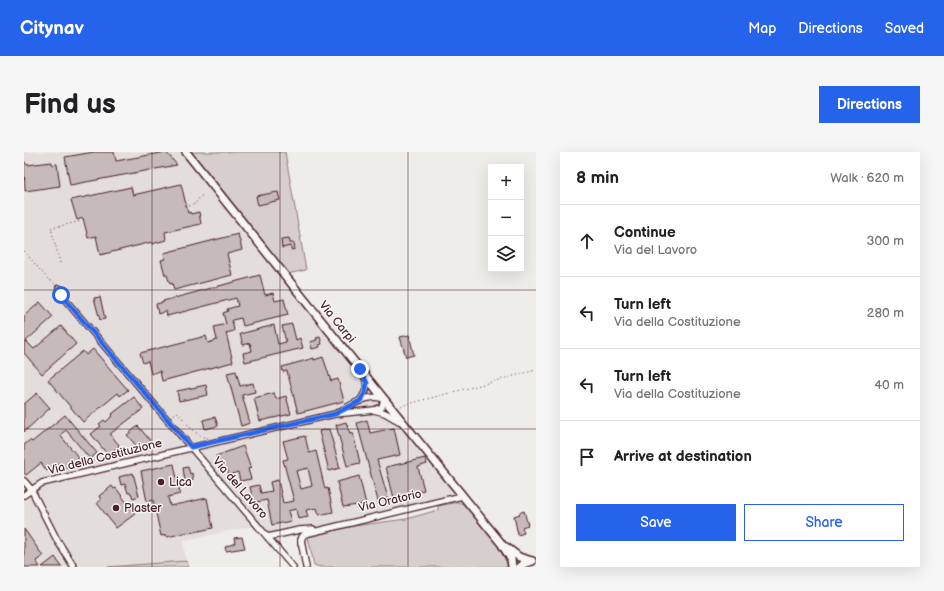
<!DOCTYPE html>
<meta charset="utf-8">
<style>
body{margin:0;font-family:"Balsamiq Sans",sans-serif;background:#f6f6f6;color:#202124}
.controls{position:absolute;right:12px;top:12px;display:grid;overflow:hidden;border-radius:0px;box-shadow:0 4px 16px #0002}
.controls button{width:36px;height:36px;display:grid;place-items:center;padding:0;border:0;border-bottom:1px solid #e0e0e0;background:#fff;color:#202124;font:20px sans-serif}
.stop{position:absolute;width:12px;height:12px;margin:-9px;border:3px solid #2563eb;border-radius:50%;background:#fff}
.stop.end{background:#2563eb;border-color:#fff;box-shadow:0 1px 4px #0008}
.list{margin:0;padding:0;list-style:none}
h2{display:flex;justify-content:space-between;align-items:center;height:52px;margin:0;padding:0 16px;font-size:17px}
h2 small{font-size:13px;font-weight:400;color:#757577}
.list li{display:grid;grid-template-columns:26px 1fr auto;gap:12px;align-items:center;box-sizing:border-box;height:72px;padding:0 16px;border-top:1px solid #e0e0e0}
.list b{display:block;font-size:15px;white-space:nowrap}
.list p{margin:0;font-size:13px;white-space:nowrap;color:#757577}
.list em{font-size:13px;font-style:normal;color:#757577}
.actions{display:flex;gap:8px;padding:12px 16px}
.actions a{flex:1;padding:9px 0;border:1px solid #2563eb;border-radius:0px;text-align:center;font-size:14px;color:#2563eb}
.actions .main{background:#2563eb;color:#fff}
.icon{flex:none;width:22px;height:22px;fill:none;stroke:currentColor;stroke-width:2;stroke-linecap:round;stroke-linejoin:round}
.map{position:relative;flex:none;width:512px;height:415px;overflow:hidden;border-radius:0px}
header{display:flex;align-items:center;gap:24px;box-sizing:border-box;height:56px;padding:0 20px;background:#2563eb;color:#fff}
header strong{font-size:19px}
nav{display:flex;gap:22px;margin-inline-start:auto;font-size:14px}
.intro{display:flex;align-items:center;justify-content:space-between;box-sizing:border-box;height:96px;padding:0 24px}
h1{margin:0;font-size:28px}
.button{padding:10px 18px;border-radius:0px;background:#2563eb;color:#fff;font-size:14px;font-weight:700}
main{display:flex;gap:24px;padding:0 24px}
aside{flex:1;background:#fff;border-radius:0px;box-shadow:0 4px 16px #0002}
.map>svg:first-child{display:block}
</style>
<header>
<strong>Citynav</strong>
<nav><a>Map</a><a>Directions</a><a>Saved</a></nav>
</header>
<div class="intro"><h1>Find us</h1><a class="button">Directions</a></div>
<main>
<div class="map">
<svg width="512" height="415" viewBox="0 0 512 415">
<rect width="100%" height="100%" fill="#efedea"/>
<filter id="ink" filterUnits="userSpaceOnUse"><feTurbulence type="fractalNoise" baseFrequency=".025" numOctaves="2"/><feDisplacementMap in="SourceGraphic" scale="8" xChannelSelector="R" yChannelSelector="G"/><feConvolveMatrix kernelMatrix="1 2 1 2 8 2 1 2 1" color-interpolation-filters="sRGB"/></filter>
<g filter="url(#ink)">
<path fill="#e3dedc" d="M0,0H164L361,240L446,346L245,388L233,373L159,389L162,409L84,415H0Z"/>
<g fill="#d7cfce" stroke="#90777c">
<path d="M164,0H261L282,118L263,122Z"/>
<path d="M434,350L439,352C456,372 476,390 484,415H296L290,413L284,385L330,374L382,367L414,358V354Z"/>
<path d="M162,409L165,415H84Z"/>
</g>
<g fill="#c6babb" stroke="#4a1f2b" fill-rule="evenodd">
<path d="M70,0H90L92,9L142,0L153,13L46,33L41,5Z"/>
<path d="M0,9L3,13L28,10V13L33,12L36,34L1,39Z"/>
<path d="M157,32L164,61L166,60L167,62L175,60L177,72L141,80L142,88L128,92V90L76,103L72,84L64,86L59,66L53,68L47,48L107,35L109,43Z"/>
<path d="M254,40L256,48L234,53L232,44Z"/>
<path d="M214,82L218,98L203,102L208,123L150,138L148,131L146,132L143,123H141L137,108L141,107L140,101Z"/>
<path d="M265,86L266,91H270L271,97L267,98V94L258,96L257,87Z"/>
<path d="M236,123L241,143L249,141L251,149L260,147L264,163L219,174L217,166L208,168L210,179L202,181L209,210L138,229L136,219L127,222L124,209L119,211L116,201L182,184L184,191L193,188L190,175L202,172L199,161L204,159L203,157L214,154L212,146L143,164L142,159L134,162L132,152L140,150L139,149Z"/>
<path d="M76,145L81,167L76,168L70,146Z"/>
<path d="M16,150L29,165L2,189L10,197L37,174L52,192L18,222L0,201V164Z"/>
<path d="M268,172L272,188L276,186L279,196L221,210L219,201L228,199L226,191L219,193L216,182L250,173L254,192L262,190L258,174Z"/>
<path d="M385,183L390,203L382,205L376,185Z"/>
<path d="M296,185L298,192L295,193L296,195L288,197L286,190L293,188L292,186Z"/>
<path d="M69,197L104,238L96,244L94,241L59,270L24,228L59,199L62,203Z"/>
<path d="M299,205L307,229L314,227L320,249L274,261L263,219L259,220L258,215L290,206V208Z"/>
<path d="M212,219L216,234L229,231L231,240L218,243L226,271L217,274L203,221Z"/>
<path d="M182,233L184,243L155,249L153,239Z"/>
<path d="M13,241L26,256L0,280V252Z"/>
<path d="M250,241L252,247L262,244L267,262L236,269L230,246Z"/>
<path d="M110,245L119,257L86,282L95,293L94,294L97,298L94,300L91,297L84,303L67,282L77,274L75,272L80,268L82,270L89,263L88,262Z"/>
<path d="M41,263L73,301L66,307L42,278L36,283L55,306L39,318L33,311L23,319L17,311L2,323L0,321V293L6,288L8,290Z"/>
<path d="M191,265L194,274L181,277L179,268Z"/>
<path d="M343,268L346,281L370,276L376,303L353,308L364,346L354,349L333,271Z"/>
<path d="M322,270L326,282L329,281L336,311L323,314L312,273Z"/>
<path d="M114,274L129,292L123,297L120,293L115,297L103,283Z"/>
<path d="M305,277L316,316L305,319L295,279Z"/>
<path d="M281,284L285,301L292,299L301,337L304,336L309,360L295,363L293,356L282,358L284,365L274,367L272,357L264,359L267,369L248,373L243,348L228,351L226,348V344L228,343L226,335L235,333L237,341L248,339L246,330L254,328L259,351L270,349L259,308L264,307L259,289ZM284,316L288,334L277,337L272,319Z"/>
<path d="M219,294L227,316L224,317L227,327L216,329L214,320L205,323L203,317L200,318L198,312L196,313L192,304Z"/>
<path d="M401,306L403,312L394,315L400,338L370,346L362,315Z"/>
<path d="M150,312L156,342L144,345L146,354L183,346L189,376L165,381V380L143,385L142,383L137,384L129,348L123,350L117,319Z"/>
<path d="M164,315L166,322L168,321L169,328L161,330L159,316Z"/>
<path d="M109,321L115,344L109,346L107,341H104L101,332L97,333L95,325Z"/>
<path d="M335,324L342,352L319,355L313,330Z"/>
<path d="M88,334L90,337L92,336L111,362L92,376L73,351L77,348L75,344Z"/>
<path d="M500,359L504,373L498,375L500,381L494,383L490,364L496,362L495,361Z"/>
<path d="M0,377L19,404L12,409L16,415H0Z"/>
<path d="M218,385L221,396L202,399L201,395L211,391L210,386Z"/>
<path d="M31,405L38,415H18Z"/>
</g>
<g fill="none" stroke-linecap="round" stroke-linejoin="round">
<defs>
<g id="minor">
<path d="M35,136L37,143L269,415"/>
<path d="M336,249C341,241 345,235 341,226"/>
<path d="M350,258L361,261L375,269"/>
<path d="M0,329L7,337L33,388L50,415"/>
<path d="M0,343L18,331L311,262L350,258L358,255L360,247C344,240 325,255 311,262"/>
<path d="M244,385L275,378L289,377"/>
<path d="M277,388L282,415"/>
<path d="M277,391L278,385L281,382L438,344"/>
</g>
<g id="major">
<path d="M162,0L360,247L477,391L487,407L488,415"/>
<path d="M482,395L495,405L508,409"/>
<path d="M495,415L499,412L508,409"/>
</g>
</defs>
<use href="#minor" stroke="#4a1f2b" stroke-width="8"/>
<use href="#major" stroke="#4a1f2b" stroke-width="10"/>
<g stroke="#4a1f2b" stroke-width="1" stroke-dasharray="1 3" stroke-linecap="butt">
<path d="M165,54L171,52L175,46L179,43"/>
<path d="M0,99L24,127L32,133"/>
<path d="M36,111L27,76L58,69"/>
<path d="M373,255L512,218"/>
<path d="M147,265L153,260C161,268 172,286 185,286"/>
</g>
<use href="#minor" stroke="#f6f6f2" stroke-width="5.5"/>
<use href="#major" stroke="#f6f6f2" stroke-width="7"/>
</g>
</g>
<g fill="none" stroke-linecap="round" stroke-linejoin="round" filter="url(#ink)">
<path stroke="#2563eb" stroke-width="5" d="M37,143L167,295L311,262L336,249L341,241L343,231L336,217"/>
</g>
<path fill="none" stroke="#4a1f2b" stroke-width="1" stroke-opacity="0.55" d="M128,0V415M256,0V415M384,0V415M0,138H512M0,277H512"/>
<g fill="#4a1f2b" stroke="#f6f6f2" stroke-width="1.5">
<circle cx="137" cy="330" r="4"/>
<circle cx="92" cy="356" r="4"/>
</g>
<g text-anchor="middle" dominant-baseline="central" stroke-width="3" stroke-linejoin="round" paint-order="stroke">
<g font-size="12" fill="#4a1f2b" stroke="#f6f6f2">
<text transform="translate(313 170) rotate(51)">Via Carpi</text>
<text transform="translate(81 305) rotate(-14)">Via della Costituzione</text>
<text transform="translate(216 336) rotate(49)">Via del Lavoro</text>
<text transform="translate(366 349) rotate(-13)">Via Oratorio</text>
</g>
<g font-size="12" fill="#4a1f2b" stroke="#f6f6f2" text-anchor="start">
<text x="145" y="330">Lica</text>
<text x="100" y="356">Plaster</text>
</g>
</g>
</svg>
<div class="controls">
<button>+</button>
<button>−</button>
<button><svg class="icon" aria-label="layers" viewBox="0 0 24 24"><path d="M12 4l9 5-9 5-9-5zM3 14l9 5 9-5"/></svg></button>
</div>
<div class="stop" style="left:37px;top:143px"></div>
<div class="stop end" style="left:336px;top:217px"></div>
</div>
<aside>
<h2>8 min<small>Walk · 620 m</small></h2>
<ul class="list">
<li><svg class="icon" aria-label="ahead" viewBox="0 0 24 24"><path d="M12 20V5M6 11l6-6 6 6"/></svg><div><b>Continue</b><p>Via del Lavoro</p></div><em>300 m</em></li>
<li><svg class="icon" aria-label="left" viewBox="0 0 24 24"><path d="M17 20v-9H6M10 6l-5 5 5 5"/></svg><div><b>Turn left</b><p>Via della Costituzione</p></div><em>280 m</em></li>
<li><svg class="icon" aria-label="left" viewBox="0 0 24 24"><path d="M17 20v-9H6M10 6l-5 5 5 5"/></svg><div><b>Turn left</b><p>Via della Costituzione</p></div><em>40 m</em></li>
<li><svg class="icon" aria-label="arrive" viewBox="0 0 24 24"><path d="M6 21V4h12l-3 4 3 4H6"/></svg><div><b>Arrive at destination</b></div></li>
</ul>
<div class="actions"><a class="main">Save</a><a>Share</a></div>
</aside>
</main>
